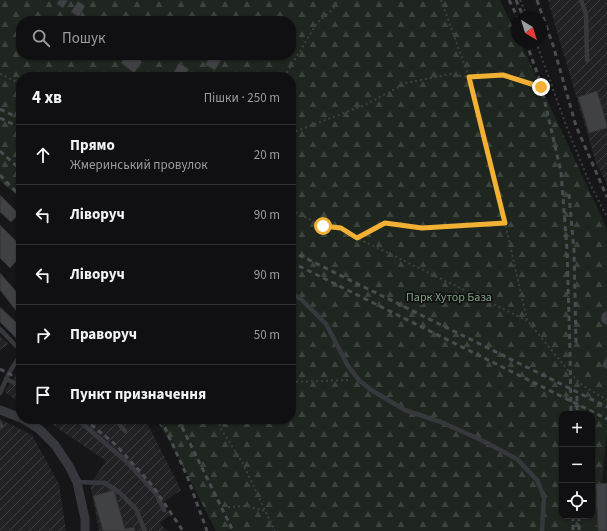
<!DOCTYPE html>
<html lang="uk">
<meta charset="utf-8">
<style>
body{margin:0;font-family:"Source Sans 3",sans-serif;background:#19191b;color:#f1f3f6}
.controls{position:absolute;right:12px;bottom:12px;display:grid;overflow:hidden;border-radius:8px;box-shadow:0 1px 3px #0004}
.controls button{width:36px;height:36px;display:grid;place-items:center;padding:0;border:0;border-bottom:1px solid #303032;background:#101012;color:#f1f3f6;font:20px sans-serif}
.compass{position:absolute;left:511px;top:12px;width:36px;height:36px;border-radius:50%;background:#101012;box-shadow:0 1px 3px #0004;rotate:142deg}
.stop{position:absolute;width:12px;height:12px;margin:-9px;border:3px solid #f2b134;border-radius:50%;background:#fff}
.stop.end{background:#f2b134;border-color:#fff;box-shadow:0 1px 4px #0008}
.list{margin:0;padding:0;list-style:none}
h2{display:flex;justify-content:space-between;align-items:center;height:52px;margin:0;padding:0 16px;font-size:17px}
h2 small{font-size:13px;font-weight:400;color:#9c9d9f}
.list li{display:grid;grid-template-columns:26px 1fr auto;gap:12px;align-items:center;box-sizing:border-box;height:60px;padding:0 16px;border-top:1px solid #303032}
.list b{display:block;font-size:15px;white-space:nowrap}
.list p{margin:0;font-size:13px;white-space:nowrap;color:#9c9d9f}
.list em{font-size:13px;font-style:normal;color:#9c9d9f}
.icon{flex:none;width:22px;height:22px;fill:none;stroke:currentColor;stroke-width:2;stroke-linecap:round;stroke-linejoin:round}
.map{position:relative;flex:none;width:607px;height:531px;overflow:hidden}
.search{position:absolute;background:#101012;box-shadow:0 1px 3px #0004;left:16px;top:16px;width:280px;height:44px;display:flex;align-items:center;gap:10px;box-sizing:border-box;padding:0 14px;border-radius:16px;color:#9c9d9f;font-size:15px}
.panel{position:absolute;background:#101012;box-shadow:0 1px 3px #0004;left:16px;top:72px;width:280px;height:352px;border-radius:16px}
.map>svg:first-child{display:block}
</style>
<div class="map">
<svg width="607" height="531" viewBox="0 0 607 531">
<defs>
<pattern id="industrial-furrows" width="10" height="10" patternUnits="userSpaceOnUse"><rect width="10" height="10" fill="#222225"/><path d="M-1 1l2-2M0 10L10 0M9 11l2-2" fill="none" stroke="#3f3f43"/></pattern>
<pattern id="forest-firs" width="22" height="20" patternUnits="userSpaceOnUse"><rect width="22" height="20" fill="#1e261f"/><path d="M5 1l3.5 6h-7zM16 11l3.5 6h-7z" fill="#3c433d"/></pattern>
</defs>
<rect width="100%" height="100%" fill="#161618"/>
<g fill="url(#industrial-furrows)">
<path d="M548,0H607V184L596,163L552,15Z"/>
<path d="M0,336L9,344L0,350Z"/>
<path d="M21,367V403L4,392Z"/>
<path d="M0,419L32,435L59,484L66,531H0Z"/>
<path d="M44,419H145L181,490L163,503L170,515L160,523L167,531H99L90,484L106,461Z"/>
</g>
<path fill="url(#forest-firs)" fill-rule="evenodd" d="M0,0H500L517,36V42H520L607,229V432L597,531H216L176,453L156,419H291V77H21V198L0,181ZM21,21H291V55H21ZM562,414H592V516H562Z"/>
<g fill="#404145" stroke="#303034">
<path d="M59,0H68L63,8L57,4Z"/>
<path d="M78,1L85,6L79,17L71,12Z"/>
<path d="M126,55H142L139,59L142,62L134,73L121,63Z"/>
<path d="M211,55H224L215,70L205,65Z"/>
<path d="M179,63L189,69L184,77L174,72Z"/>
<path d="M597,91L607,125V128L589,133L578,97Z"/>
<path d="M0,195L19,214L11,222L0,212Z"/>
<path d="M0,225L21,246V256L10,268L0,258Z"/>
<path d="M0,273L21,297V317L0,290Z"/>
<path d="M21,273V280L17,277Z"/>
<path d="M0,307L21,327V343L0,322Z"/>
<path d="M607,311V325L602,322L601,317L603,313Z"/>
<path d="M607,356V369L602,366Z"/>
<path d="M0,419L4,427L0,429Z"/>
<path d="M607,483V531H598L596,484Z"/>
<path d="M114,490L125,529L134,527L135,531H103L93,496Z"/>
</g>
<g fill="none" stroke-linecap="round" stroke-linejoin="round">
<g stroke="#3d3f44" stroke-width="2" stroke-dasharray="2 3" stroke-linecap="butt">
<path d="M441,0L469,77L505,223L527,320L571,374L582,385L607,400"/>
<path d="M520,0L528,18"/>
<path d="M536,42L566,125L589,182L607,217"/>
<path d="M0,74L21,84"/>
<path d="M284,77L317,23L333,9L338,0"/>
<path d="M291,133L365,105L406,83L451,74L469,77L503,75L553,90"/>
<path d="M291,210L323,226L341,228L357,238L526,320"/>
<path d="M357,238L385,223L422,228L505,223"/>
<path d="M291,382L349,380"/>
<path d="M218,419L221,429L242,462L275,531"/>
<path d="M228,507L246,506L265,511"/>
</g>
<g stroke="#37383d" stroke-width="4.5">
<path d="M581,0L586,14L587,60"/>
<path d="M291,293L301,299L326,324L348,366L359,380L371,390L405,410L441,422L479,439L517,459L537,480L544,497L542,531"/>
<path d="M0,329L21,351"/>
<path d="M6,379L21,386"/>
<path d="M0,393L9,373L21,354"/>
<path d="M76,419L84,425L128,463L157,495L164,510"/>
<path d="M115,419L125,431"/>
<path d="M77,482L105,483L119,492L136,509L145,531"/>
</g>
<g stroke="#37383d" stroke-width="9">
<path d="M0,410L21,418"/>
<path d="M23,419L39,429L55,445L69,466L77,482L85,519V531"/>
</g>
<g stroke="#4a4c52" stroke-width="3" stroke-dasharray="5 4" stroke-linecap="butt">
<path d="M509,0L518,18"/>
<path d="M516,0L524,18"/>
<path d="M537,0L553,45L576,126L607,197"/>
<path d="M526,42L540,81L561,172L567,250L570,351L571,414"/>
<path d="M0,109L21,119"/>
<path d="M0,118L21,128"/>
<path d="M0,151L21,170"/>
<path d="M0,175L21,197"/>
<path d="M569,194L574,251L576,344"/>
<path d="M291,251L553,380L607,407"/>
<path d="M291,262L607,419"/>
<path d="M0,369L21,380"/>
<path d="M577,396V414"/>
<path d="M84,419L116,445L152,485L183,531"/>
<path d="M161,419L187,476L207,531"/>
<path d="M178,419L233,531"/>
<path d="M573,516V531"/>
<path d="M579,516V531"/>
</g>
</g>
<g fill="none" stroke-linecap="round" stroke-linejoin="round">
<path stroke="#f2b134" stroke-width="5" d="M323,226L341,228L357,238L385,223L422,228L505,223L469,77L503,75L541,87"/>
</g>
<g text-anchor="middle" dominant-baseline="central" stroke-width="3.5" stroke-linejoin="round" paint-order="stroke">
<g font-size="12" fill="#7fa381" stroke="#111113">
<text x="449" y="297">Парк Хутор База</text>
</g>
</g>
</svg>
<div class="controls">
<button>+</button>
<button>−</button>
<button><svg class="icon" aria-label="locate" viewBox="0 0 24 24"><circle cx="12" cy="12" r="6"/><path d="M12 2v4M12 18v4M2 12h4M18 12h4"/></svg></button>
</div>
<svg class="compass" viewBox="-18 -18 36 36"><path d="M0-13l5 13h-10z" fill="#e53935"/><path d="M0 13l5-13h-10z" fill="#9c9d9f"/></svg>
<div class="stop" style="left:323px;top:226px"></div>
<div class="stop end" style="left:541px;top:87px"></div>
<div class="search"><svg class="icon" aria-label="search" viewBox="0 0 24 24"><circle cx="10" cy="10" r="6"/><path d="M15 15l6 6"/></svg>Пошук</div>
<section class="panel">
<h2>4 хв<small>Пішки · 250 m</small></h2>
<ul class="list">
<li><svg class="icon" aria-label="ahead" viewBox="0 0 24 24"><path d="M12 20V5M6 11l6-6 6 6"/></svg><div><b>Прямо</b><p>Жмеринський провулок</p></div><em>20 m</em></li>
<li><svg class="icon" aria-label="left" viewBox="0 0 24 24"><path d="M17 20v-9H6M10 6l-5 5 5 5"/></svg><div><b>Ліворуч</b></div><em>90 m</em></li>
<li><svg class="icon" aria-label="left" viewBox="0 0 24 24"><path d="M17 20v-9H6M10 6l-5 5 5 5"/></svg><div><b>Ліворуч</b></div><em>90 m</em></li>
<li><svg class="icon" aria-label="right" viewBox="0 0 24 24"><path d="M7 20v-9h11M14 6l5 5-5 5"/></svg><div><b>Праворуч</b></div><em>50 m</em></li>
<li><svg class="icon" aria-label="arrive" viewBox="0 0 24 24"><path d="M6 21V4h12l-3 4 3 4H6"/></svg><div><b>Пункт призначення</b></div></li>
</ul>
</section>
</div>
